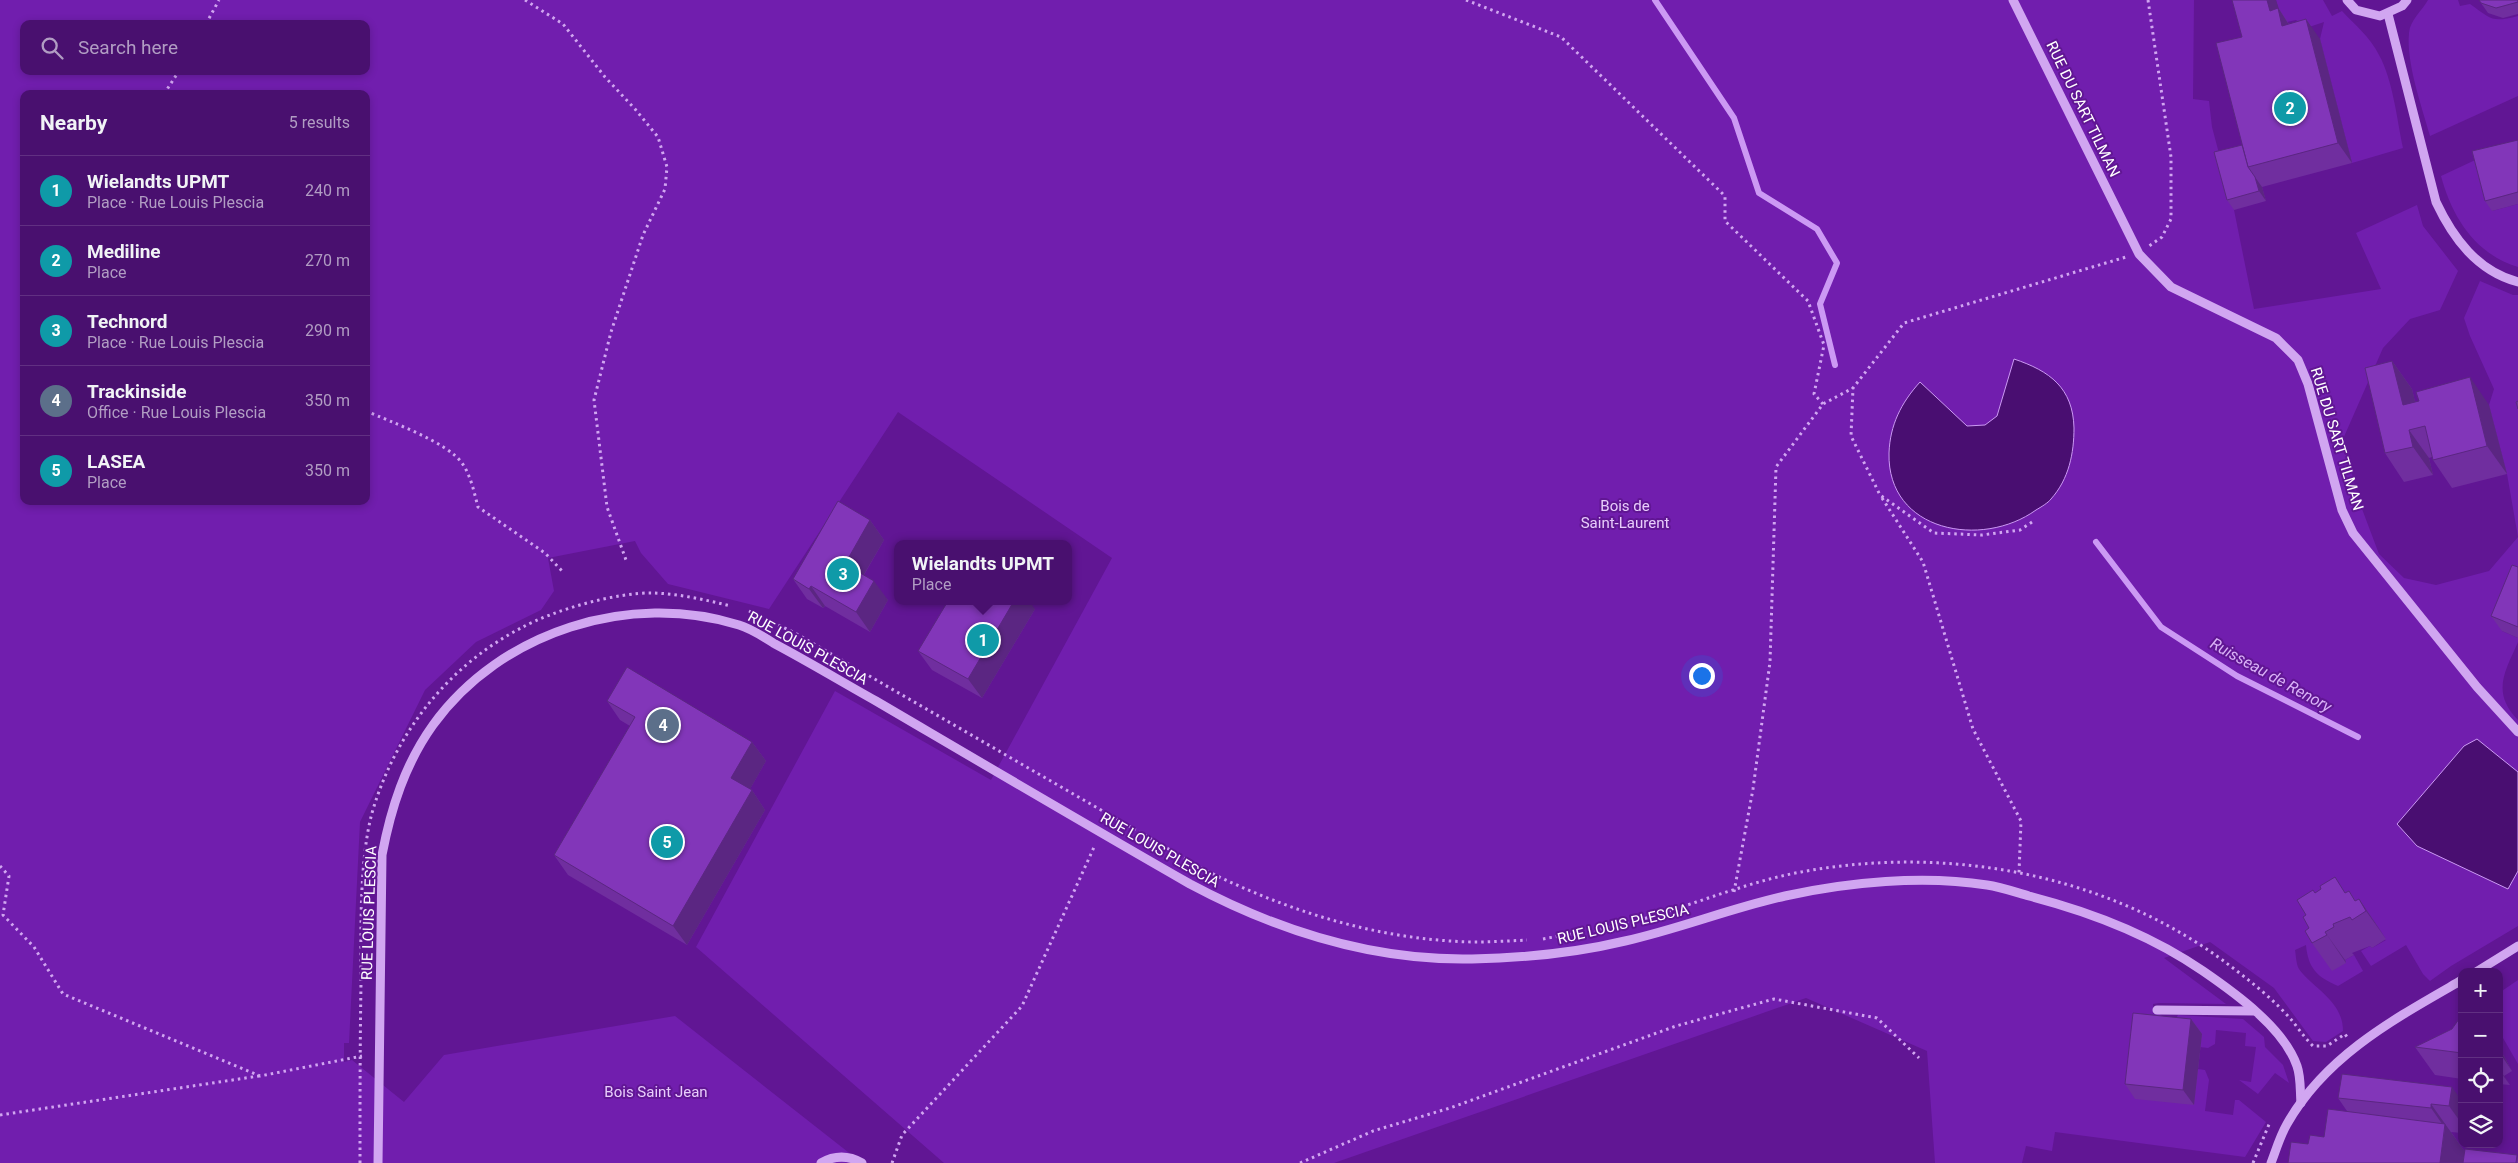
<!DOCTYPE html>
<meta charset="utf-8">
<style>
body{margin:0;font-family:Roboto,sans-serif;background:#531e77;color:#f1f3f6}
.controls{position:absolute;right:15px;bottom:15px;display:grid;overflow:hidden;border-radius:10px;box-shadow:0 2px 8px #0003}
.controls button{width:45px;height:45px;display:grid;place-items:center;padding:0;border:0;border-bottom:1px solid #613082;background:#49106f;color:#f1f3f6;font:25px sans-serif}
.you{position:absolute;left:1701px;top:675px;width:18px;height:18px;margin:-12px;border:4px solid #fff;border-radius:50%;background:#1a73e8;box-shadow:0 0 0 8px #1a73e833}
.badge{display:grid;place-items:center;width:32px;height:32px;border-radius:50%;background:#90b9f0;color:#fff;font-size:16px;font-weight:700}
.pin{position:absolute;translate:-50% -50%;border:2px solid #fff;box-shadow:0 1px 5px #0006}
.popup{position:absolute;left:894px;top:540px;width:178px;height:65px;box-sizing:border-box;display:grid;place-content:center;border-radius:10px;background:#49106f;filter:drop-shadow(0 1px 4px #0005);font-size:16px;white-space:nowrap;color:#b19dc3}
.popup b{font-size:19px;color:#f1f3f6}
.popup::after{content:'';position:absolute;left:50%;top:100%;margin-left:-10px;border:10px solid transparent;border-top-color:#49106f}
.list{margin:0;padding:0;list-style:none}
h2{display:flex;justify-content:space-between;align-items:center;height:65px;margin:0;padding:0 20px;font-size:21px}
h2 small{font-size:16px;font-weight:400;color:#b19dc3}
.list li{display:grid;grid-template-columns:32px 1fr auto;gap:15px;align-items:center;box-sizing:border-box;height:70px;padding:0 20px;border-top:1px solid #613082}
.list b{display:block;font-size:19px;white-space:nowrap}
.list p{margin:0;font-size:16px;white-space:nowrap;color:#b19dc3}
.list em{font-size:16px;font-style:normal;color:#b19dc3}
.icon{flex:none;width:28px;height:28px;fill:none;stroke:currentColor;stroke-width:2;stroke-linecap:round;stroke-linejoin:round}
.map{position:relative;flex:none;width:2518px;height:1163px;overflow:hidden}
.search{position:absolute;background:#49106f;box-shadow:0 2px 8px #0003;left:20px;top:20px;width:350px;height:55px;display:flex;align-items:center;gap:12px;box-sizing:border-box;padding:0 18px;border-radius:10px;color:#b19dc3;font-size:19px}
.panel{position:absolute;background:#49106f;box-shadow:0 2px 8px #0003;left:20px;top:90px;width:350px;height:415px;border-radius:10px}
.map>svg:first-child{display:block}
</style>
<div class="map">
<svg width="2518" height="1163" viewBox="0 0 2518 1163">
<rect width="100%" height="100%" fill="#611694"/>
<g fill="#711eae" fill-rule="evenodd">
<path d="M0,0H2194L2193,99L2209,101L2212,127L2234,210L2254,309L2381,289L2356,233L2417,205L2423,226L2458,271L2440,310L2410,319L2383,348L2343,439L2359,501L2379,554L2404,578L2436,585L2489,571L2518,537L2507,474L2489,405L2494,389L2470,336L2464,318L2480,281L2513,295H2518V590L2502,631L2518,638V642C2505,672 2491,692 2518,720V926L2451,966L2430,981L2423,974L2406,945L2371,966L2361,951L2370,946L2372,948L2386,940L2317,928L2346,963L2345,960L2354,955L2363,971L2338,986C2317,977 2308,968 2306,945L2295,950C2296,955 2296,964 2299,969C2312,988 2343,1000 2343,1031L2326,1042L2313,1041L2274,988L2210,942L2164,958L2226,1004L2159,1003L2153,1004V1014H2160L2164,1018L2198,1069L2205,1070L2209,1080L2205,1111L2233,1115L2235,1100H2239L2266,1122L2245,1157L2055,1132L2052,1151L2026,1146L2022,1163H1935L1927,1051L1806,998L1334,1163H944L696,947L835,691L991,780L1112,558L898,412L769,609L668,584L641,553L635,541L548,558L554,591L541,610L476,642L425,690L360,822L349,1043H344V1062L352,1060L404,1102L444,1055L675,1016L862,1163H0ZM24,24H366V71H24ZM24,94H366V501H24Z"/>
<path d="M2276,0H2323L2332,16L2342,11C2355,25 2370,37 2379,55C2393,80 2397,120 2403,148L2352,163L2320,39L2324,22L2306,28L2296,20L2282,23Z"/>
<path d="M2428,0H2458L2460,6L2470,4C2491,19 2492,23 2518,16V96L2430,136C2422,107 2406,63 2409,33C2410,20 2422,11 2428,0Z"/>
<path d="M2518,140V152L2492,211L2518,204V267C2475,254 2452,217 2441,176Z"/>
<path d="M2518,980V1064L2499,1031V993Z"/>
<path d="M2178,1015L2243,1019L2264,1037L2265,1047L2283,1065L2289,1083L2275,1073L2258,1094L2239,1080L2251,1082L2256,1047L2245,1046L2246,1033L2216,1030L2215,1044L2208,1048L2200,1047L2201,1034L2173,1023Z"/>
</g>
<g fill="#490e71" stroke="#cc99f4">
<path d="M2014,359C2050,371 2073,388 2074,428C2074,453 2069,479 2051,499C2048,503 2041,507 2036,510C1982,549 1887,532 1889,453C1890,425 1901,403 1920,382L1967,426L1985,425L1997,416Z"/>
<path d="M2477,739L2518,772V871L2508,889L2417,846L2397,824L2464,746Z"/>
</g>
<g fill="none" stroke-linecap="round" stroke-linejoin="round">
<g stroke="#cc99f4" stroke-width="6">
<path d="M1655,0L1734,118L1759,193L1817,229L1837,263L1820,304L1835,365"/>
<path d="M2096,542L2161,627L2237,676L2358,737"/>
</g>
<g stroke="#d1a6f1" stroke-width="3" stroke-dasharray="2.5 4" stroke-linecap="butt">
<path d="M525,0L563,24L605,77L635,109L658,137L667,167L665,189L643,235L611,332L594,400L607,507L626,560"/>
<path d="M1466,0L1561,37L1725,196V221L1808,301L1824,345L1814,394L1823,404"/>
<path d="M2148,0L2171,157V219L2162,237L2149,246"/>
<path d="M206,24L219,0"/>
<path d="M164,94L179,71"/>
<path d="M366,411C391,422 447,442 462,463C471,476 474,492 478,507L545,553L564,573"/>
<path d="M1882,498L1923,562L1973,729L2021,821L2019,873"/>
<path d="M2032,522L2020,530L1982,535L1934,533L1880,495L1851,436L1853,388L1904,323L2126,257"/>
<path d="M749,611L795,633L1203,869C1287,911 1378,940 1473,942C1491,942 1509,941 1527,940"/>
<path d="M0,866L9,876L3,915L34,947L63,994L260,1076L362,1056"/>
<path d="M1734,892L1753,789L1770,662L1776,467L1823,404L1853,388"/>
<path d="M1543,939C1569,934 1596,931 1621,925C1677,911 1730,888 1786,875C1935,843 2101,870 2225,962C2249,980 2276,1001 2294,1023C2300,1031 2306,1039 2313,1046H2327L2345,1034L2347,1037"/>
<path d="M0,1115L259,1076"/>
<path d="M360,1163C360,1103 360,1043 361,983C361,932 359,862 372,813C395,733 448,666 521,628C554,610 616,592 654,593C680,594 706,600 731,606"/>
<path d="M892,1163L902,1135L1022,1006L1095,845"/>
<path d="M1300,1163L1373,1131L1450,1108L1676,1026L1774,999L1877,1018L1919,1058"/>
<path d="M2253,1163L2270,1122"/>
</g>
<g stroke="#d1a6f1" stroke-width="9">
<path d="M2013,0L2139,254L2171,287L2276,338L2298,360L2308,384L2342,510L2353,533L2477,687L2518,732"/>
<path d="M2347,0L2356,10L2380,16L2402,6L2407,0"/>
<path d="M2388,14L2436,202C2453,238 2477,271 2518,282"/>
<path d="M2476,972L2518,946"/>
<path d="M2157,1010L2253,1011"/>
<path d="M378,1163L382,855C391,808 405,764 433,725C501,631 630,591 739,625C752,629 764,637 775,644C809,662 842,682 876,701C980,762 1085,824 1190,884C1276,930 1373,961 1472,959C1524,958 1575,953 1625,941C1679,929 1731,908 1785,896C1848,882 1923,875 1987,885C2001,887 2015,892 2029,896C2091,912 2151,935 2203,971C2235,993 2284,1028 2297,1066C2301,1077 2300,1091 2301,1103"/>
<path d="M821,1163C835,1155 848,1155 862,1163"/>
<path d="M2271,1163C2276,1150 2280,1136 2287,1124C2326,1055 2396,1018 2462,980"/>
</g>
</g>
<g fill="#702e9f">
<path d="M2518,0V14L2503,18L2488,13L2481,3Z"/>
<path d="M2279,9L2289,24L2320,39L2352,163L2262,187L2266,201L2234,210L2227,200L2242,145V37Z"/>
<path d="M2518,140V204L2492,211L2485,201Z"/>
<path d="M2392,361L2412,389L2415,402L2489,405L2507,474L2452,488L2433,460L2432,457L2429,458L2433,475L2404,482L2385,453Z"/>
<path d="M870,520L884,540L864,575L888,600L870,632L825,606L823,608L807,599L793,579Z"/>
<path d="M2518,567V638L2502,631L2491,616Z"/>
<path d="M1035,609L982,698L932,670L918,651Z"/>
<path d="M607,701L752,742L766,761L750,789L752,790L765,810L687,945L568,875L554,855L630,726L620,720Z"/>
<path d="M2349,891L2356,901L2359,899L2386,939L2372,948L2370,946L2352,953L2354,955L2345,960L2346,963L2332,971L2312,943L2306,915L2315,893L2346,892Z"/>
<path d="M2462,1017V1079L2435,1075L2415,1047L2452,1029Z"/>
<path d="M2191,1019L2202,1034L2194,1105L2135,1099L2125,1084Z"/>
<path d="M2499,1047L2512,1071L2504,1076L2510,1085L2499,1084Z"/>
<path d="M2338,1098L2462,1101V1133L2451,1132L2465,1152L2517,1155L2518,1163L2308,1144L2324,1137L2347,1111Z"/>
</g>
<g fill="#5b2682">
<path d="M2267,0H2276L2279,9L2291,28L2283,27L2270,11Z"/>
<path d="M2306,19L2320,39L2352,163L2338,143Z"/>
<path d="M2255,177L2262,187L2266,201L2259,191Z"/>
<path d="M2392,361L2412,389L2421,427L2403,405Z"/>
<path d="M2470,377L2489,405L2507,474L2487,446Z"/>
<path d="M2409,430L2429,458L2433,475L2413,447Z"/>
<path d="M870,520L884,540L859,583L845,564Z"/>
<path d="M874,581L888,600L870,632L856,612Z"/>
<path d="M811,586L825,606L823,608L809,589Z"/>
<path d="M1014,601H1029L1035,609L982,698L968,679Z"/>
<path d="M752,742L766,761L745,798L731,778Z"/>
<path d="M752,790L765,810L687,945L673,926Z"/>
<path d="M2359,899L2378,927L2386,939L2366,911Z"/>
<path d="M2325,932L2345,960L2346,963Z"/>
<path d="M2191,1019L2202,1034L2194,1105L2183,1090Z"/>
<path d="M2499,1047L2512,1071L2499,1052Z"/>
<path d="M2499,1069L2504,1076L2510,1085L2499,1070Z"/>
<path d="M2452,1087L2462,1101V1124L2449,1106Z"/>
<path d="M2431,1104L2465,1152L2464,1163H2440L2445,1128L2431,1108Z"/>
</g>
<g fill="#8236b9" stroke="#5b2682">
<path d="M2232,0H2267L2270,11L2278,8L2282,26L2306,19L2338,143L2248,167L2216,43L2242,37Z"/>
<path d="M2479,0H2518V2L2496,8L2481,3Z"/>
<path d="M2518,140V192L2485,201L2472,151Z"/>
<path d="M2242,145L2248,167L2255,177L2259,191L2227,200L2214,152Z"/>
<path d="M2392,361L2403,405L2419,401L2416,392L2470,377L2487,446L2433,460L2425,426L2409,430L2413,447L2385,453L2365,368Z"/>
<path d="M2518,401V409L2516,402Z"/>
<path d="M838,501L870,520L845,564L874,581L856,612L811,586L809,589L793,579Z"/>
<path d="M2512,565L2518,567V627L2491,616Z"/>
<path d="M948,601H1014L968,679L918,651Z"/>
<path d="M627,667L752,742L731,778L752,790L673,926L554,855L635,717L607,701Z"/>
<path d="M2335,877L2345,893L2349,891L2355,901L2359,899L2366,911L2352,920L2350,917L2333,924L2334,927L2325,932L2327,935L2312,943L2305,931L2309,928L2303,917L2306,915L2297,900L2313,890L2315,893L2321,889L2320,886Z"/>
<path d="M2133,1013L2191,1019L2183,1090L2125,1084Z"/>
<path d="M2462,1017V1053L2415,1047L2452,1029L2459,1019Z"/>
<path d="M2342,1074L2452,1087L2449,1106L2431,1104V1108L2338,1098Z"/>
<path d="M2328,1109L2445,1124L2440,1163H2288L2291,1142L2308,1144L2310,1135L2324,1137Z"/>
<path d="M2465,1149L2517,1155L2516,1163H2463Z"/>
</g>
<g text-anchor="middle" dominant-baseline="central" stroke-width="4" stroke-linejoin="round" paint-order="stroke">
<g font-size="15" fill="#fff" stroke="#611694">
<text transform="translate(2083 109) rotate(64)">RUE DU SART TILMAN</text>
<text transform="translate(2337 439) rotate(73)">RUE DU SART TILMAN</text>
<text transform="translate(808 648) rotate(29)">RUE LOUIS PLESCIA</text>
<text transform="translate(1160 850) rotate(30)">RUE LOUIS PLESCIA</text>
<text transform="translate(369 913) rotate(-88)">RUE LOUIS PLESCIA</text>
<text transform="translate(1623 924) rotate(-13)">RUE LOUIS PLESCIA</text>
</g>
<g font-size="15" fill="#e8cdfc" stroke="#611694">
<text x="1625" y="506">Bois de<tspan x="1625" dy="17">Saint-Laurent</tspan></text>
<text x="656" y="1092">Bois Saint Jean</text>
</g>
<g font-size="16" font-style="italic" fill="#dab2f8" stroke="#611694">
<text transform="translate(2271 675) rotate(29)">Ruisseau de Renory</text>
</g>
</g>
</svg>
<div class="controls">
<button>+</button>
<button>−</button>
<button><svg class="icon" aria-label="locate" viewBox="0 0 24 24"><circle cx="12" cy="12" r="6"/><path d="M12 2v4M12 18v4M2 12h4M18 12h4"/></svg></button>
<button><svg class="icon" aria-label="layers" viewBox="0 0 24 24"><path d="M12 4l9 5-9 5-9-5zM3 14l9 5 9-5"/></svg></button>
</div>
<div class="you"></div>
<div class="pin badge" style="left:983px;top:640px;background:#0f9aa8">1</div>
<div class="popup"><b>Wielandts UPMT</b>Place</div>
<div class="pin badge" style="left:2290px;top:108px;background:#0f9aa8">2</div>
<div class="pin badge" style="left:843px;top:574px;background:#0f9aa8">3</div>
<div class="pin badge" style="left:663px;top:725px;background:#5c6f8a">4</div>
<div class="pin badge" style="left:667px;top:842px;background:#0f9aa8">5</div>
<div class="search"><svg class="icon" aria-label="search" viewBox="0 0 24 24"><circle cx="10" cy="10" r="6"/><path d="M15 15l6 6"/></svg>Search here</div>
<section class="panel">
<h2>Nearby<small>5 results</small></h2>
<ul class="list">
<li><span class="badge" style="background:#0f9aa8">1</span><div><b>Wielandts UPMT</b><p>Place · Rue Louis Plescia</p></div><em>240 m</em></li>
<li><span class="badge" style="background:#0f9aa8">2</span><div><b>Mediline</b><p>Place</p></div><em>270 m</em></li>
<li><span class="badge" style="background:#0f9aa8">3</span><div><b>Technord</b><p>Place · Rue Louis Plescia</p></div><em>290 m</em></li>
<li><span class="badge" style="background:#5c6f8a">4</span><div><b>Trackinside</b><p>Office · Rue Louis Plescia</p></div><em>350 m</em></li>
<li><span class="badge" style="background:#0f9aa8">5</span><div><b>LASEA</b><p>Place</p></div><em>350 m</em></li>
</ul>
</section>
</div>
